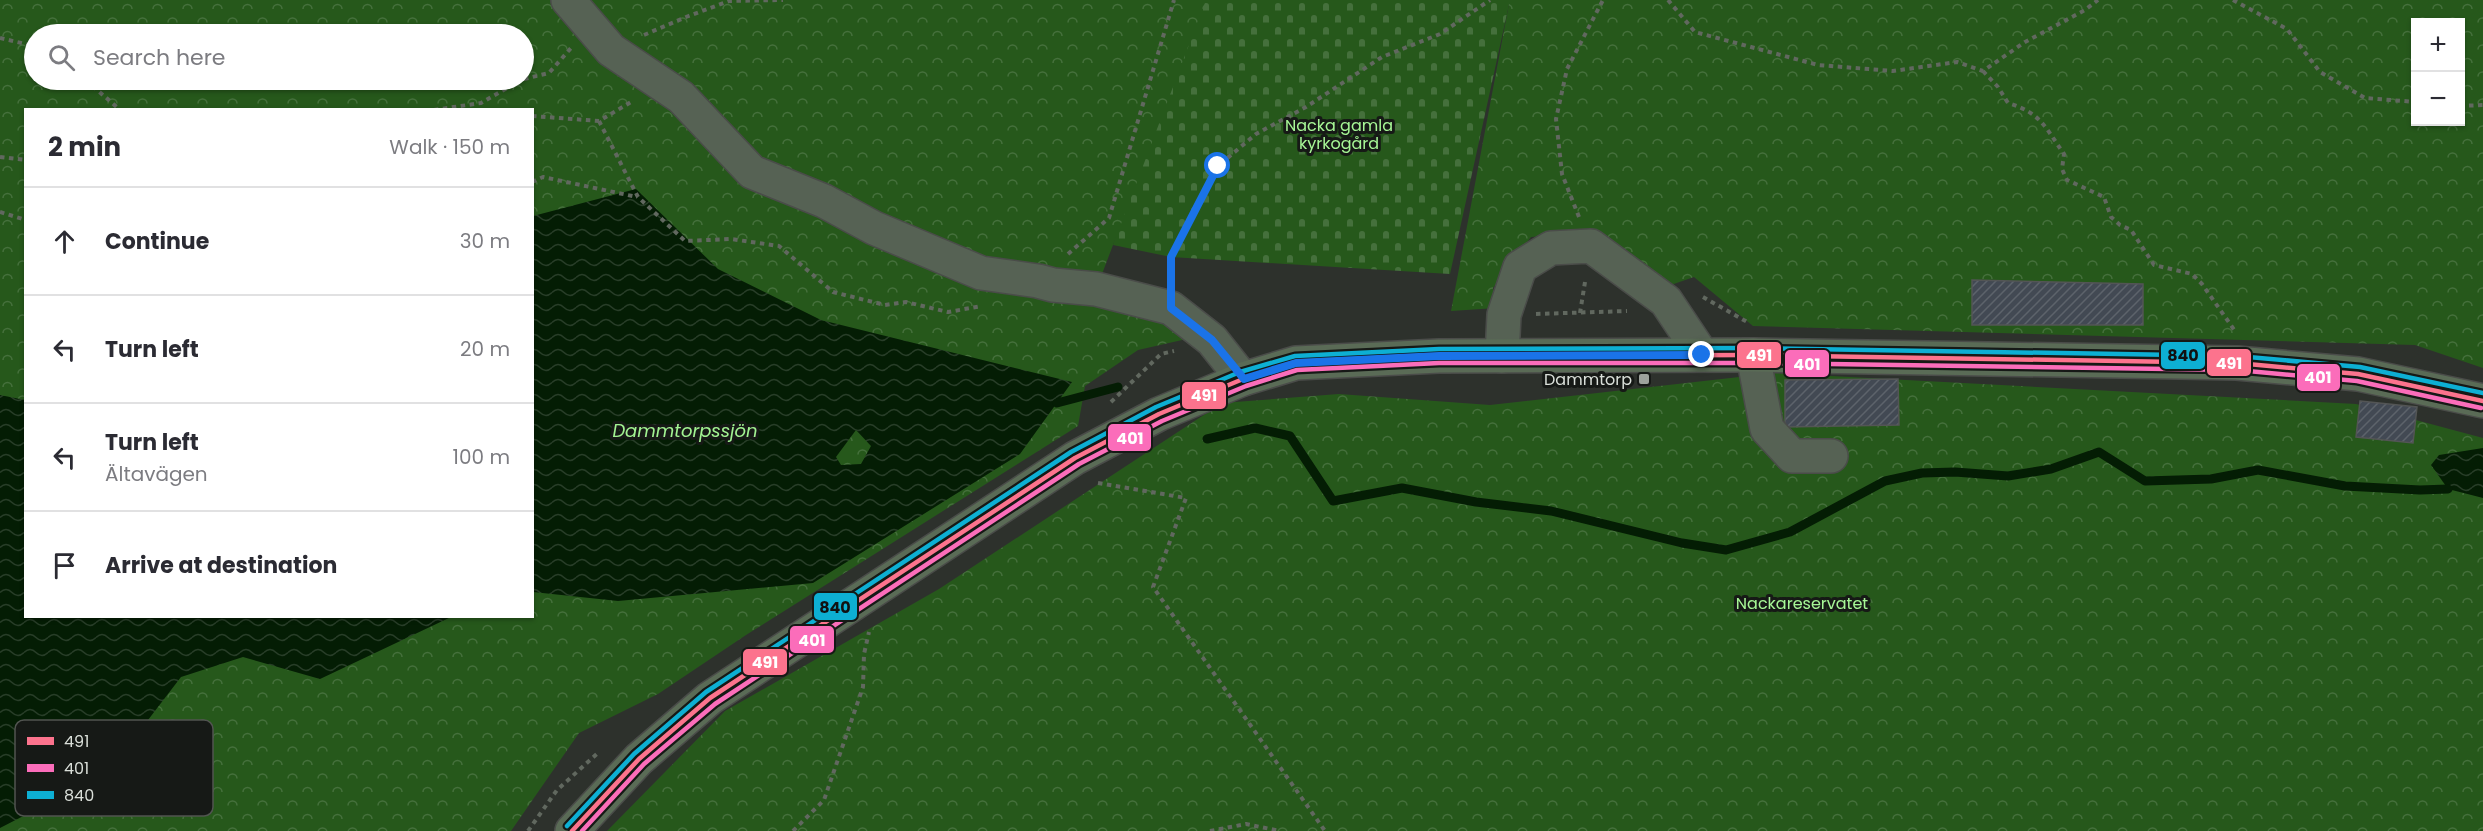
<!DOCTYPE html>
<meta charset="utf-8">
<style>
body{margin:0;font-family:Poppins,sans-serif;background:#f7f7f7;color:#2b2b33}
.controls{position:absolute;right:18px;top:18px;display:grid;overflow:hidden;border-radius:0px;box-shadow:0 2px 4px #0004}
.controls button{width:54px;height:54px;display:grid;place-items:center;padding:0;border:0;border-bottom:2px solid #e1e1e2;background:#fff;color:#2b2b33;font:30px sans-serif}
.stop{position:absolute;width:18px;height:18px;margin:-14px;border:4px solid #1a73e8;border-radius:50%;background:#fff}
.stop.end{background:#1a73e8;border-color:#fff;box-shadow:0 2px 6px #0008}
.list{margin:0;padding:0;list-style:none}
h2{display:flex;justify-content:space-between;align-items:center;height:78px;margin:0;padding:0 24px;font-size:26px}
h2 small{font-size:20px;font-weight:400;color:#7c7c81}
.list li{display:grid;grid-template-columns:39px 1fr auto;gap:18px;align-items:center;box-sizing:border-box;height:108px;padding:0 24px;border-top:2px solid #e1e1e2}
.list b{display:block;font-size:22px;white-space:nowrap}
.list p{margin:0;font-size:20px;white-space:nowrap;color:#7c7c81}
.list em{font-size:20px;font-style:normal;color:#7c7c81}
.icon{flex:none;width:33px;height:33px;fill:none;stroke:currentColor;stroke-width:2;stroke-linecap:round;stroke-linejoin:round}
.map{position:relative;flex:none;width:2483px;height:831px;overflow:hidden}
.search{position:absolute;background:#fff;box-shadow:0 2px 4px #0004;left:24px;top:24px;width:510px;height:66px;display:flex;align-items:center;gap:15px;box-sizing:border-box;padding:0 21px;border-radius:33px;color:#7c7c81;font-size:22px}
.panel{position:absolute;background:#fff;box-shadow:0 2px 4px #0004;left:24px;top:108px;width:510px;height:510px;border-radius:0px}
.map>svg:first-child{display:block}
</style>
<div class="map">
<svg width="2483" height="831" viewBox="0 0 2483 831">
<defs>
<pattern id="cemetery-stones" width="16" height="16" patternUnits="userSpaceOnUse" patternTransform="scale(1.5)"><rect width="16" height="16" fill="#26581b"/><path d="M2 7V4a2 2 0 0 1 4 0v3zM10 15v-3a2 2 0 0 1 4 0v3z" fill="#45703c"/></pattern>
<pattern id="park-crowns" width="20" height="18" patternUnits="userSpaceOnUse" patternTransform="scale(1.5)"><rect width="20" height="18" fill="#26581b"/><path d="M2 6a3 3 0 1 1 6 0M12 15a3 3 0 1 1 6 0" fill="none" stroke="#45703c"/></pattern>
<pattern id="water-waves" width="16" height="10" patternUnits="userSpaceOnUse" patternTransform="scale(1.5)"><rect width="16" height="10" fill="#041d04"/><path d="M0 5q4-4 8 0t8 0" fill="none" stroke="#283d28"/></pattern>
<pattern id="building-hatch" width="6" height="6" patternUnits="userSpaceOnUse" patternTransform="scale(1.5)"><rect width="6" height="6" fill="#424953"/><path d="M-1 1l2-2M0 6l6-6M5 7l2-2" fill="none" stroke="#5d636b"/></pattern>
</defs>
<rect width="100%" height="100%" fill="#2d312c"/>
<path fill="url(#cemetery-stones)" d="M1190,0H1510L1450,274L1171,257L1113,245Z"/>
<g fill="url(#park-crowns)" fill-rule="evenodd">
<path d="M0,0H1206L1102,274L1213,333L1138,350L1085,386L1078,426L746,635L658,694L579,733L511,831H0ZM34,34H524V80H34ZM26,110H532V616H26Z"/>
<path d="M1504,0H2483V368L2415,345L1753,326L1694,277L1662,288L1601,232L1531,237L1493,288L1496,308L1451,311L1509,4ZM2416,22H2460V122H2416Z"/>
<path d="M1775,373L2356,404L2483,438V831H607L725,711L939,589L1222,403L1339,394L1490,405Z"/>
</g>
<g fill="url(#water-waves)" fill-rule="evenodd">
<path d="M636,189L718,269L821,320L1072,382L1020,454L813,583L618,601L533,592V216ZM856,430L871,446L861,464L841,465L836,457Z"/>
<path d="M0,395L25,400L26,616L451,617L320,679L243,657L181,677L148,720L60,752L37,809L0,828Z"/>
<path d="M2483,448V498L2448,489L2431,465L2439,455Z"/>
</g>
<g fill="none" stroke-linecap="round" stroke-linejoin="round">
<g stroke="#041d04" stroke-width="9">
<path d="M1057,403L1118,387"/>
<path d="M1207,439L1255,428L1290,436L1333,501L1402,488L1476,502L1551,511L1682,543L1726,550L1790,532L1885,481L1922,473L1955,472L2008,476L2051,469L2099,452L2145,481L2211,479L2258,470L2345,486L2420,490L2448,489"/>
</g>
</g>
<g fill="url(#building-hatch)" stroke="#535555" stroke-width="1.5">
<path d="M1972,280L2143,284V325H1972Z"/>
<path d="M1898,379L1899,425L1785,427V380Z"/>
<path d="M2360,401L2417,407L2413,443L2356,437Z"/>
</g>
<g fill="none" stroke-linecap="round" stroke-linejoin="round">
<defs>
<g id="minor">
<path d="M568,0L611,50L681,97L752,172L824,201L874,228L981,273L1038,281L1053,285L1096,289L1171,308L1212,340L1243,379"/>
<path d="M1753,355L1767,429L1792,456H1831"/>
<path d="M1502,356L1504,315L1520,267L1551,248L1591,246L1666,301L1702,355"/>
</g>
<path id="major" d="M572,831L639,759L710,698L1075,458L1159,414L1243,379L1296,363L1439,356L1753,355L2237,363L2358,374L2483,401"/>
</defs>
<use href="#minor" stroke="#4a4c49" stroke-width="36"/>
<use href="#major" stroke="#4a4c49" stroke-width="36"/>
<g stroke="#61685f" stroke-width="4" stroke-dasharray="4.5 4.5" stroke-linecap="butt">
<path d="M1668,0L1695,32L1818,65L1893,71L1957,62L1983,71L2025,42L2085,10L2098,0"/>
<path d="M2233,0L2287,29L2320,72L2365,98L2416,102"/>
<path d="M644,35L686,17L729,1L783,0"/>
<path d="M0,38L34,46"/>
<path d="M1983,71L1998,87L2008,103C2041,113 2045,127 2064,154L2062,169L2067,180L2104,197L2111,217L2120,225L2131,230L2154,265L2192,274L2202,284L2235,331"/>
<path d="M524,79L549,73L571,48"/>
<path d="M86,80L120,110"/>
<path d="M2460,106L2483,105"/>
<path d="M434,110L481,103L521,80"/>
<path d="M532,116L599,121L631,102"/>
<path d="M599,121L638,197L685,241L731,239L779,246L833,292L885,305L906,302L948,312L982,306"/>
<path d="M0,157L26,160"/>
<path d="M532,182L543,177L637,197"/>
<path d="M0,212L26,220"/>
<path d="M1579,217L1562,174L1556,119L1567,69L1603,0"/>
<path d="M1068,254L1109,218L1174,0"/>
<path d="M1171,277V257L1218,166L1256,134L1306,107L1382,57L1440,34L1490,0"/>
<path d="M1703,297L1749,323"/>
<path d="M1580,313L1585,282"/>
<path d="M1536,314L1627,311"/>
<path d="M1111,402L1161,354L1174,351"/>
<path d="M1098,483L1186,498L1153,587L1325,831"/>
<path d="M528,831L557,790L599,752"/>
<path d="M793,831L824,800L863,687L864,654L869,632"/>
<path d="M1210,831L1246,824L1280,831"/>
</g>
<use href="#minor" stroke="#566254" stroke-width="33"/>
<use href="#major" stroke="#5a6b56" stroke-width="33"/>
<defs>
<path id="bus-1" d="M572,831L639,759L710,698L1075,458L1159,414L1243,379L1296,363L1439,356L1753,355L2237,363L2358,374L2483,401"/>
<path id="bus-2" d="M582,831L644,764L715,704L1079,464L1162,421L1246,386L1297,370L1439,363H1753L2237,370L2357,381L2481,408"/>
<path id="bus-3" d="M567,826L634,754L706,692L1071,452L1156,407L1240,372L1295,356L1439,349L1753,348L2237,356L2360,367L2483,393"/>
</defs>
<use href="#bus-1" stroke="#161916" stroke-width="9"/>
<use href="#bus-2" stroke="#161916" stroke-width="9"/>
<use href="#bus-3" stroke="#161916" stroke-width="9"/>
<use href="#bus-1" stroke="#fc738d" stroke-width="4.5"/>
<use href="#bus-2" stroke="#fb6dba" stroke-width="4.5"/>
<use href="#bus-3" stroke="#0dafd3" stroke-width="4.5"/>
</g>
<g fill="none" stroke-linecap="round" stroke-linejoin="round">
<path stroke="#1a73e8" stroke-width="8" d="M1218,166L1171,257V308L1212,340L1244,379L1296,363L1439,356L1702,355"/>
</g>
<rect fill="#9da29c" stroke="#161916" stroke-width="2" x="1638" y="373" width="12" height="12" rx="3"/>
<g text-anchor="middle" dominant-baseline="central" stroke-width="6" stroke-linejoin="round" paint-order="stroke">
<g font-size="16" fill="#a7f796" stroke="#161916">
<text x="1339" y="125">Nacka gamla<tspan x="1339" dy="18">kyrkogård</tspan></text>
<text x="1802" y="603">Nackareservatet</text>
</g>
<g font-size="16" fill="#dadfd9" stroke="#161916" text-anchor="end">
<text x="1632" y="379">Dammtorp</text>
</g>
<g font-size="18" font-style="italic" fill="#a2f392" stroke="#161916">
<text x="685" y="430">Dammtorpssjön</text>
</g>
</g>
<rect x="15" y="720" width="198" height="96" rx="9" fill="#161916" stroke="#515450" stroke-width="1.5"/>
<rect x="27" y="737" width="27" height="8" fill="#fc738d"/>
<rect x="27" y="764" width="27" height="8" fill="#fb6dba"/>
<rect x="27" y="791" width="27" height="8" fill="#0dafd3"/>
<g font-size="16" fill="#dadfd9">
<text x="64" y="747">491</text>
<text x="64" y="774">401</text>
<text x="64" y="801">840</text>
</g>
<g stroke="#161916" stroke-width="2">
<rect x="1736" y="341" width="46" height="28" rx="6" fill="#fc738d"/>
<rect x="2160" y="341" width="46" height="29" rx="6" fill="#0dafd3"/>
<rect x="2206" y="348" width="46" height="29" rx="6" fill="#fc738d"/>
<rect x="1784" y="349" width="46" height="29" rx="6" fill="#fb6dba"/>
<rect x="2296" y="363" width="45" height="29" rx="6" fill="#fb6dba"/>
<rect x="1181" y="381" width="46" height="29" rx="6" fill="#fc738d"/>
<rect x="1107" y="423" width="45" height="29" rx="6" fill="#fb6dba"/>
<rect x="813" y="592" width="45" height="29" rx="6" fill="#0dafd3"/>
<rect x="789" y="625" width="46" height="29" rx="6" fill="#fb6dba"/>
<rect x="742" y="648" width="46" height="28" rx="6" fill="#fc738d"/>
</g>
<g font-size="16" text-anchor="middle" font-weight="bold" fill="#fff">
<text x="1759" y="361">491</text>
<text x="2229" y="369">491</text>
<text x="1807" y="370">401</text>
<text x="2318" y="383">401</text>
<text x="1204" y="401">491</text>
<text x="1130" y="444">401</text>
<text x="812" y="646">401</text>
<text x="765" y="668">491</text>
</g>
<g font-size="16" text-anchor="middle" font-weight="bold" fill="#111">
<text x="2183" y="361">840</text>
<text x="835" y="613">840</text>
</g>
</svg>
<div class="controls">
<button>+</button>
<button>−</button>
</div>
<div class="stop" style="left:1218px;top:166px"></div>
<div class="stop end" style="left:1702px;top:355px"></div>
<div class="search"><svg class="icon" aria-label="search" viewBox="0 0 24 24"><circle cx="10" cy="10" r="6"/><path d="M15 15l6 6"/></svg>Search here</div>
<section class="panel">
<h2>2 min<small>Walk · 150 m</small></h2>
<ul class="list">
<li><svg class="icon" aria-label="ahead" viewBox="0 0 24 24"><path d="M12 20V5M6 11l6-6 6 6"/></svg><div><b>Continue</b></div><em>30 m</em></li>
<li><svg class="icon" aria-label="left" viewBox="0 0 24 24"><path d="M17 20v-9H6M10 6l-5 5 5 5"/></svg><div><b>Turn left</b></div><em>20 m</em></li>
<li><svg class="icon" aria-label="left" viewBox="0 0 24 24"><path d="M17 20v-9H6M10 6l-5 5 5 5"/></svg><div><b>Turn left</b><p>Ältavägen</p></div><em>100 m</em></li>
<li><svg class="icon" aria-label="arrive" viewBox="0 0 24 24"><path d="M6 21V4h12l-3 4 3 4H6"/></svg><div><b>Arrive at destination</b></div></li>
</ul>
</section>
</div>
